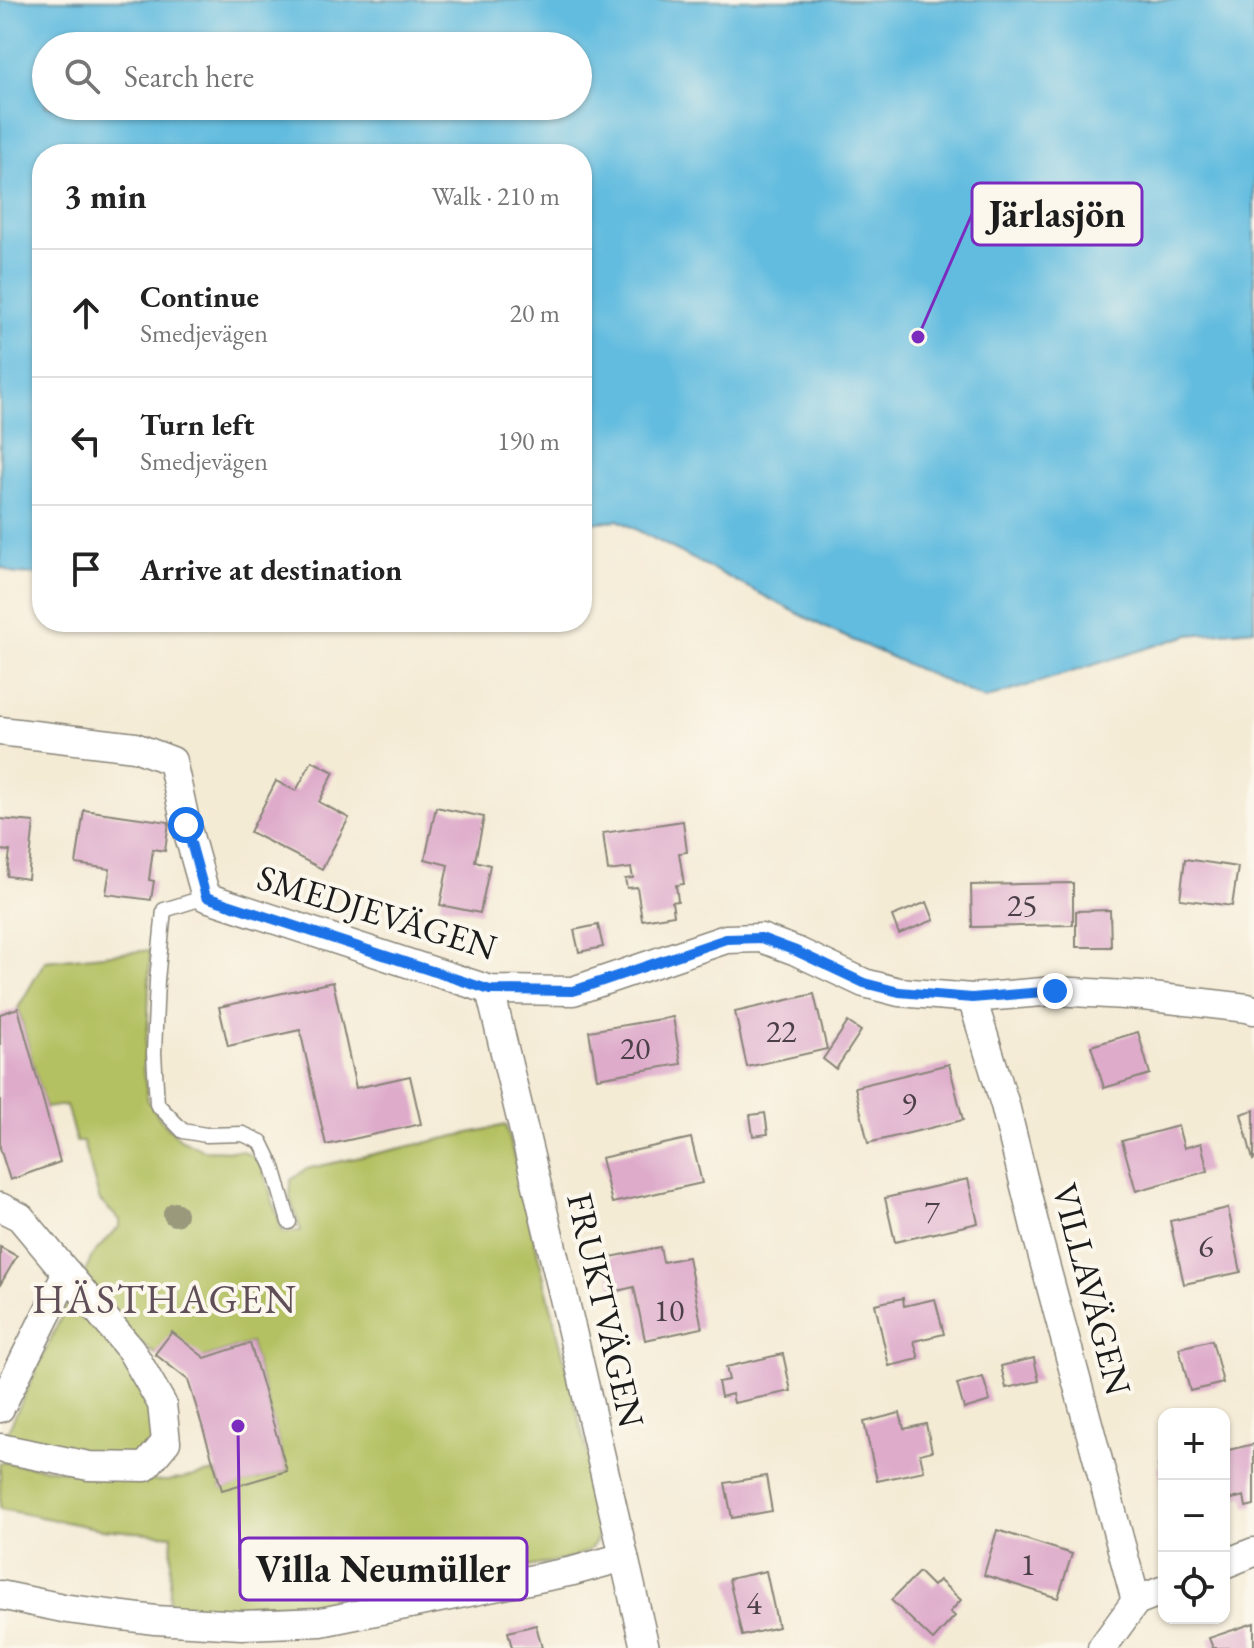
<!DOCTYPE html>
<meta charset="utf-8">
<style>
body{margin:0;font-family:"EB Garamond",serif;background:#f6f6f6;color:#222}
.controls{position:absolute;right:24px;bottom:24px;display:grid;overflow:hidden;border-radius:16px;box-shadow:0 2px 6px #0004}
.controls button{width:72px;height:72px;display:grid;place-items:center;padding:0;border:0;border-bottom:2px solid #e0e0e0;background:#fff;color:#222;font:40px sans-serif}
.stop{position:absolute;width:24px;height:24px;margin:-18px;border:6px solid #1a73e8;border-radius:50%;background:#fff}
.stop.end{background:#1a73e8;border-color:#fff;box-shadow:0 2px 8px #0008}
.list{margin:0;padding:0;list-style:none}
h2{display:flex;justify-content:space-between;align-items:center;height:104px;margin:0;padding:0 32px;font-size:34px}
h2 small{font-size:26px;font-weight:400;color:#767676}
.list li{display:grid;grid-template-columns:52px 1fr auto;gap:24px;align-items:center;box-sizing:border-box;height:128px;padding:0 32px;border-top:2px solid #e0e0e0}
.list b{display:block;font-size:30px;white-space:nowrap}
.list p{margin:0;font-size:26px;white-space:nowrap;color:#767676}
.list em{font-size:26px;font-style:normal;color:#767676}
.icon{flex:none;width:44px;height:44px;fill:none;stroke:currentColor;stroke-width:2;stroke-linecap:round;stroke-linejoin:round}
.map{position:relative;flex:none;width:1254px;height:1648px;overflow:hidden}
.search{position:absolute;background:#fff;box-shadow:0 2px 6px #0004;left:32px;top:32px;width:560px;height:88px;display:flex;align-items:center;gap:20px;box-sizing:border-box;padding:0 28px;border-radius:44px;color:#767676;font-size:30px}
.panel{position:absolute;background:#fff;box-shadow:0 2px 6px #0004;left:32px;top:144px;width:560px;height:488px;border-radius:32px}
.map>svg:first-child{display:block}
</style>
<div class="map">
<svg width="1254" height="1648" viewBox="0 0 1254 1648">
<rect width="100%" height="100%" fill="#fbf7ec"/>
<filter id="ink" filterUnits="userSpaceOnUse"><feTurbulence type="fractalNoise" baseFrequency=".0125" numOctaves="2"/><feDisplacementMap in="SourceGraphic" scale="16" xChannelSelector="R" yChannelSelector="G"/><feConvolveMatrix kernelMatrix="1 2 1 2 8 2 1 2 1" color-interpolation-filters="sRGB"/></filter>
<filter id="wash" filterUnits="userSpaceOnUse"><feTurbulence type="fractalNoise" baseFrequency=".006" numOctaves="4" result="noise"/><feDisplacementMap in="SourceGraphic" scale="32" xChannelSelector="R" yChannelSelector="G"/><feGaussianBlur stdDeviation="1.8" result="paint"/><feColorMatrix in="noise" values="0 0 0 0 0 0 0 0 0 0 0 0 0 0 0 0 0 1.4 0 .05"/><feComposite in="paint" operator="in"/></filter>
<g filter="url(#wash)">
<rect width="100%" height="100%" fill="#f4ebd5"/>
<g fill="#b4c162" stroke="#686e3f" stroke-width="2">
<path d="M150,950L148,1023L143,1069L148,1101L161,1120L180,1139L203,1150L242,1151L260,1161L283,1233L301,1231L290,1198L291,1180L306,1169L506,1125L597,1492C601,1510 605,1534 590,1549C586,1553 578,1555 572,1558L347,1604L269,1613L169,1611L172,1535L100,1529L0,1509V1462L140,1481H168L216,1472L222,1489L287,1471L250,1343L205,1358L155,1354L135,1337L94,1288L85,1272L93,1254L120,1226V1220L100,1201L83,1142H76L66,1105L45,1108L18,1008L45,961Z"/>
<path d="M68,1302L80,1304L148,1396L153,1439L147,1453L124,1461L4,1439Z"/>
</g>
<path fill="#62bcdf" stroke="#3f6c7e" stroke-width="2" fill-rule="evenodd" d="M0,0H1254V629L1189,635L985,699L832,631L618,520L582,524V154H42V575L15,574L0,567ZM46,46H578V106H46Z"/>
<g id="blocks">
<g fill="#deabcb">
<path d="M312,761L334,772L319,802L349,818L322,869L250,832L276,781L296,791Z"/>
<path d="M436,807L484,817L475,861L490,865L480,913L440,905L448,865L425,859Z"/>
<path d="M84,810L169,822L165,851L153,849L149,880L154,881L151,900L106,894L110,869L76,864Z"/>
<path d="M0,819L34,822L28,879L7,876L10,851L0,850Z"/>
<path d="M683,821L687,852L679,853L684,884L676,885L678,901L672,902L674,915L642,920L637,887L627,888L625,879L633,878L631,868L608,871L603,833Z"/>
<path d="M1185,859L1238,867L1232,906L1180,899Z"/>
<path d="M1073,883V925L972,927L971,885Z"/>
<path d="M927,902L934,920L899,934L892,916Z"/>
<path d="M1110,910L1111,947H1076V911Z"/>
<path d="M598,925L603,947L579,952L574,930Z"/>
<path d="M333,982L356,1088L410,1076L421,1124L326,1145L300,1030L228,1046L219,1007Z"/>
<path d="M814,994L827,1049L747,1067L735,1012Z"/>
<path d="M18,1008L60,1162L10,1180L0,1148V1014Z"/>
<path d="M673,1017L681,1064L597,1078L589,1031Z"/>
<path d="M848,1022L861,1031L836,1069L823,1059Z"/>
<path d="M1138,1032L1150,1074L1104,1088L1091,1046Z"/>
<path d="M949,1064L963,1120L868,1143L855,1087Z"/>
<path d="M1254,1110V1159L1253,1160L1241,1114Z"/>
<path d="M765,1113L768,1134L753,1136L750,1115Z"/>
<path d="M1178,1126L1184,1148L1201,1143L1208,1171L1136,1191L1122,1141Z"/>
<path d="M691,1138L702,1183L612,1203L601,1158Z"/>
<path d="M968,1179L978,1223L895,1242L885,1198Z"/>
<path d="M1228,1208L1241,1272L1184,1284L1170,1221Z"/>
<path d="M0,1247L17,1256L0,1285Z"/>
<path d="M660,1247L663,1262L688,1257L702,1328L645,1340L634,1287L613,1292L606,1258Z"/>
<path d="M903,1298L904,1306L935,1299L944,1334L914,1341L919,1359L889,1366L875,1304Z"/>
<path d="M172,1332L205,1358L250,1343L287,1471L222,1490L188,1380L155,1354Z"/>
<path d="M1212,1340L1223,1383L1190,1391L1179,1348Z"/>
<path d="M783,1354L791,1391L734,1403L732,1394L721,1397L718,1382L729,1380L726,1367Z"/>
<path d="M1034,1358L1039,1381L1006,1388L1001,1366Z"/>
<path d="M983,1377L990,1401L964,1409L957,1384Z"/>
<path d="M900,1413L904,1429L926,1424L932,1451L920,1454L924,1471L877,1481L864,1422Z"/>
<path d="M1254,1444V1505L1246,1507L1244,1496L1224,1501V1451Z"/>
<path d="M1164,1464V1486H1163L1158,1466Z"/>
<path d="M766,1476L772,1511L732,1518L725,1483Z"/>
<path d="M997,1530L1072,1554L1058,1598L984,1575Z"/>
<path d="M766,1571L778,1627L742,1636L729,1579Z"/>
<path d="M919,1572L933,1586L939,1580L961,1600L950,1612L955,1616L933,1640L891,1600Z"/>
<path d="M1254,1623V1648H1213L1209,1638Z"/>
<path d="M536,1625L542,1648H512L508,1632Z"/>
</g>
</g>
</g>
<g filter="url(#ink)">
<use href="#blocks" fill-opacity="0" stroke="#888478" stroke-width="2"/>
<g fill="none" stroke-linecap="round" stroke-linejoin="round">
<defs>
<path id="service" d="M206,897L164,910L157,980L154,1053L157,1104L183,1131L206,1135L243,1134L261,1142L273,1167L289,1222"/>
<g id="minor">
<path d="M0,731L135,747L172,761L186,825L206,897L490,990L573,991L726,939L761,938L796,951L864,983L899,992L972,998L1055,991L1143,996L1247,1008L1254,1010"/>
<path d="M490,990L571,1327L645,1648"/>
<path d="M972,998L1005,1105L1036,1231L1136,1601"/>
<path d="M0,1207L20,1217L131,1350L162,1404L166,1442L145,1467L89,1466L0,1448"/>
<path d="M0,1408L67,1273"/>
<path d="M1224,1564L1254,1552"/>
<path d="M0,1595L68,1609L155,1620L242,1625L321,1622L573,1571L624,1557"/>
<path d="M1102,1648L1136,1601L1164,1590"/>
</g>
</defs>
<use href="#service" stroke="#888478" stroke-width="17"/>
<use href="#minor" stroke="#888478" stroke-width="31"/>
<use href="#service" stroke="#fff" stroke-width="14"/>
<use href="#minor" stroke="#fff" stroke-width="28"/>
</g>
<circle fill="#9a997c" cx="175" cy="1214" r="12"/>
</g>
<g fill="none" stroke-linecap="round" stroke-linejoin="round" filter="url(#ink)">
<path stroke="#1a73e8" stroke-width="10" d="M186,825L206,897L490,990L573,991L726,939L761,938L796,951L864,983L899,992L972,998L1055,991"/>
</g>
<g text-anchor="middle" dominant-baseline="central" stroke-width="8" stroke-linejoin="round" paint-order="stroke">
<g font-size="32" fill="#4c4048">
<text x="1022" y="905">25</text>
<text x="781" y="1031">22</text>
<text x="635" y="1048">20</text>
<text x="909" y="1103">9</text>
<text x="932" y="1211">7</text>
<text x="1206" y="1246">6</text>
<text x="669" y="1310">10</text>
<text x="1028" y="1564">1</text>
<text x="754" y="1603">4</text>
</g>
<g font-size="36" fill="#1c1c1c" stroke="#fbf7ec">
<text transform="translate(377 912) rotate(17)">SMEDJEVÄGEN</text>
<text transform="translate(1092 1289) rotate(75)">VILLAVÄGEN</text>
<text transform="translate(606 1310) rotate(77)">FRUKTVÄGEN</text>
</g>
<g font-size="40" letter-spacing="2" fill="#604e59" stroke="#fbf7ec">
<text x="165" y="1299">HÄSTHAGEN</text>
</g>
</g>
<path fill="none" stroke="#7b2cbf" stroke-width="3" d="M918 337L972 214M238 1426L240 1569"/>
<g fill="#7b2cbf" stroke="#fbf7ec" stroke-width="3">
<circle cx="918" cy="337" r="8"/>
<circle cx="238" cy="1426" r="8"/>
</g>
<g fill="#fbf7ec" stroke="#7b2cbf" stroke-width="3">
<rect x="972" y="183" width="170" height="62" rx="8"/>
<rect x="240" y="1538" width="287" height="62" rx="8"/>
</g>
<g font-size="38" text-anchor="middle" font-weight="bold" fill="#1c1c1c">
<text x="1057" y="227">Järlasjön</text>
<text x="383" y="1582">Villa Neumüller</text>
</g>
</svg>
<div class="controls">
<button>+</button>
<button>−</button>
<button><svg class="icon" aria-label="locate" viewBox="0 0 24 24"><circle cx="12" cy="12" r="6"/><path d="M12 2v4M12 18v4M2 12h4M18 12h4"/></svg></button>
</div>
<div class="stop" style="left:186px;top:825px"></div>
<div class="stop end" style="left:1055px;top:991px"></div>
<div class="search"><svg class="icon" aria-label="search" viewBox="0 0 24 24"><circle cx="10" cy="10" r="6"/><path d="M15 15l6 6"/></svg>Search here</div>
<section class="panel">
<h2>3 min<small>Walk · 210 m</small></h2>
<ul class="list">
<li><svg class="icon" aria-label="ahead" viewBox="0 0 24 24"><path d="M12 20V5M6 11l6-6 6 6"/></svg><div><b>Continue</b><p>Smedjevägen</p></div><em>20 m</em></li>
<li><svg class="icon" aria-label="left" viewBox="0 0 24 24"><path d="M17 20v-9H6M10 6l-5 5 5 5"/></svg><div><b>Turn left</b><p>Smedjevägen</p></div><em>190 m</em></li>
<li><svg class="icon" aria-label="arrive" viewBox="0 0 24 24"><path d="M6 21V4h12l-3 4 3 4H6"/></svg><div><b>Arrive at destination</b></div></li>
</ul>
</section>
</div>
